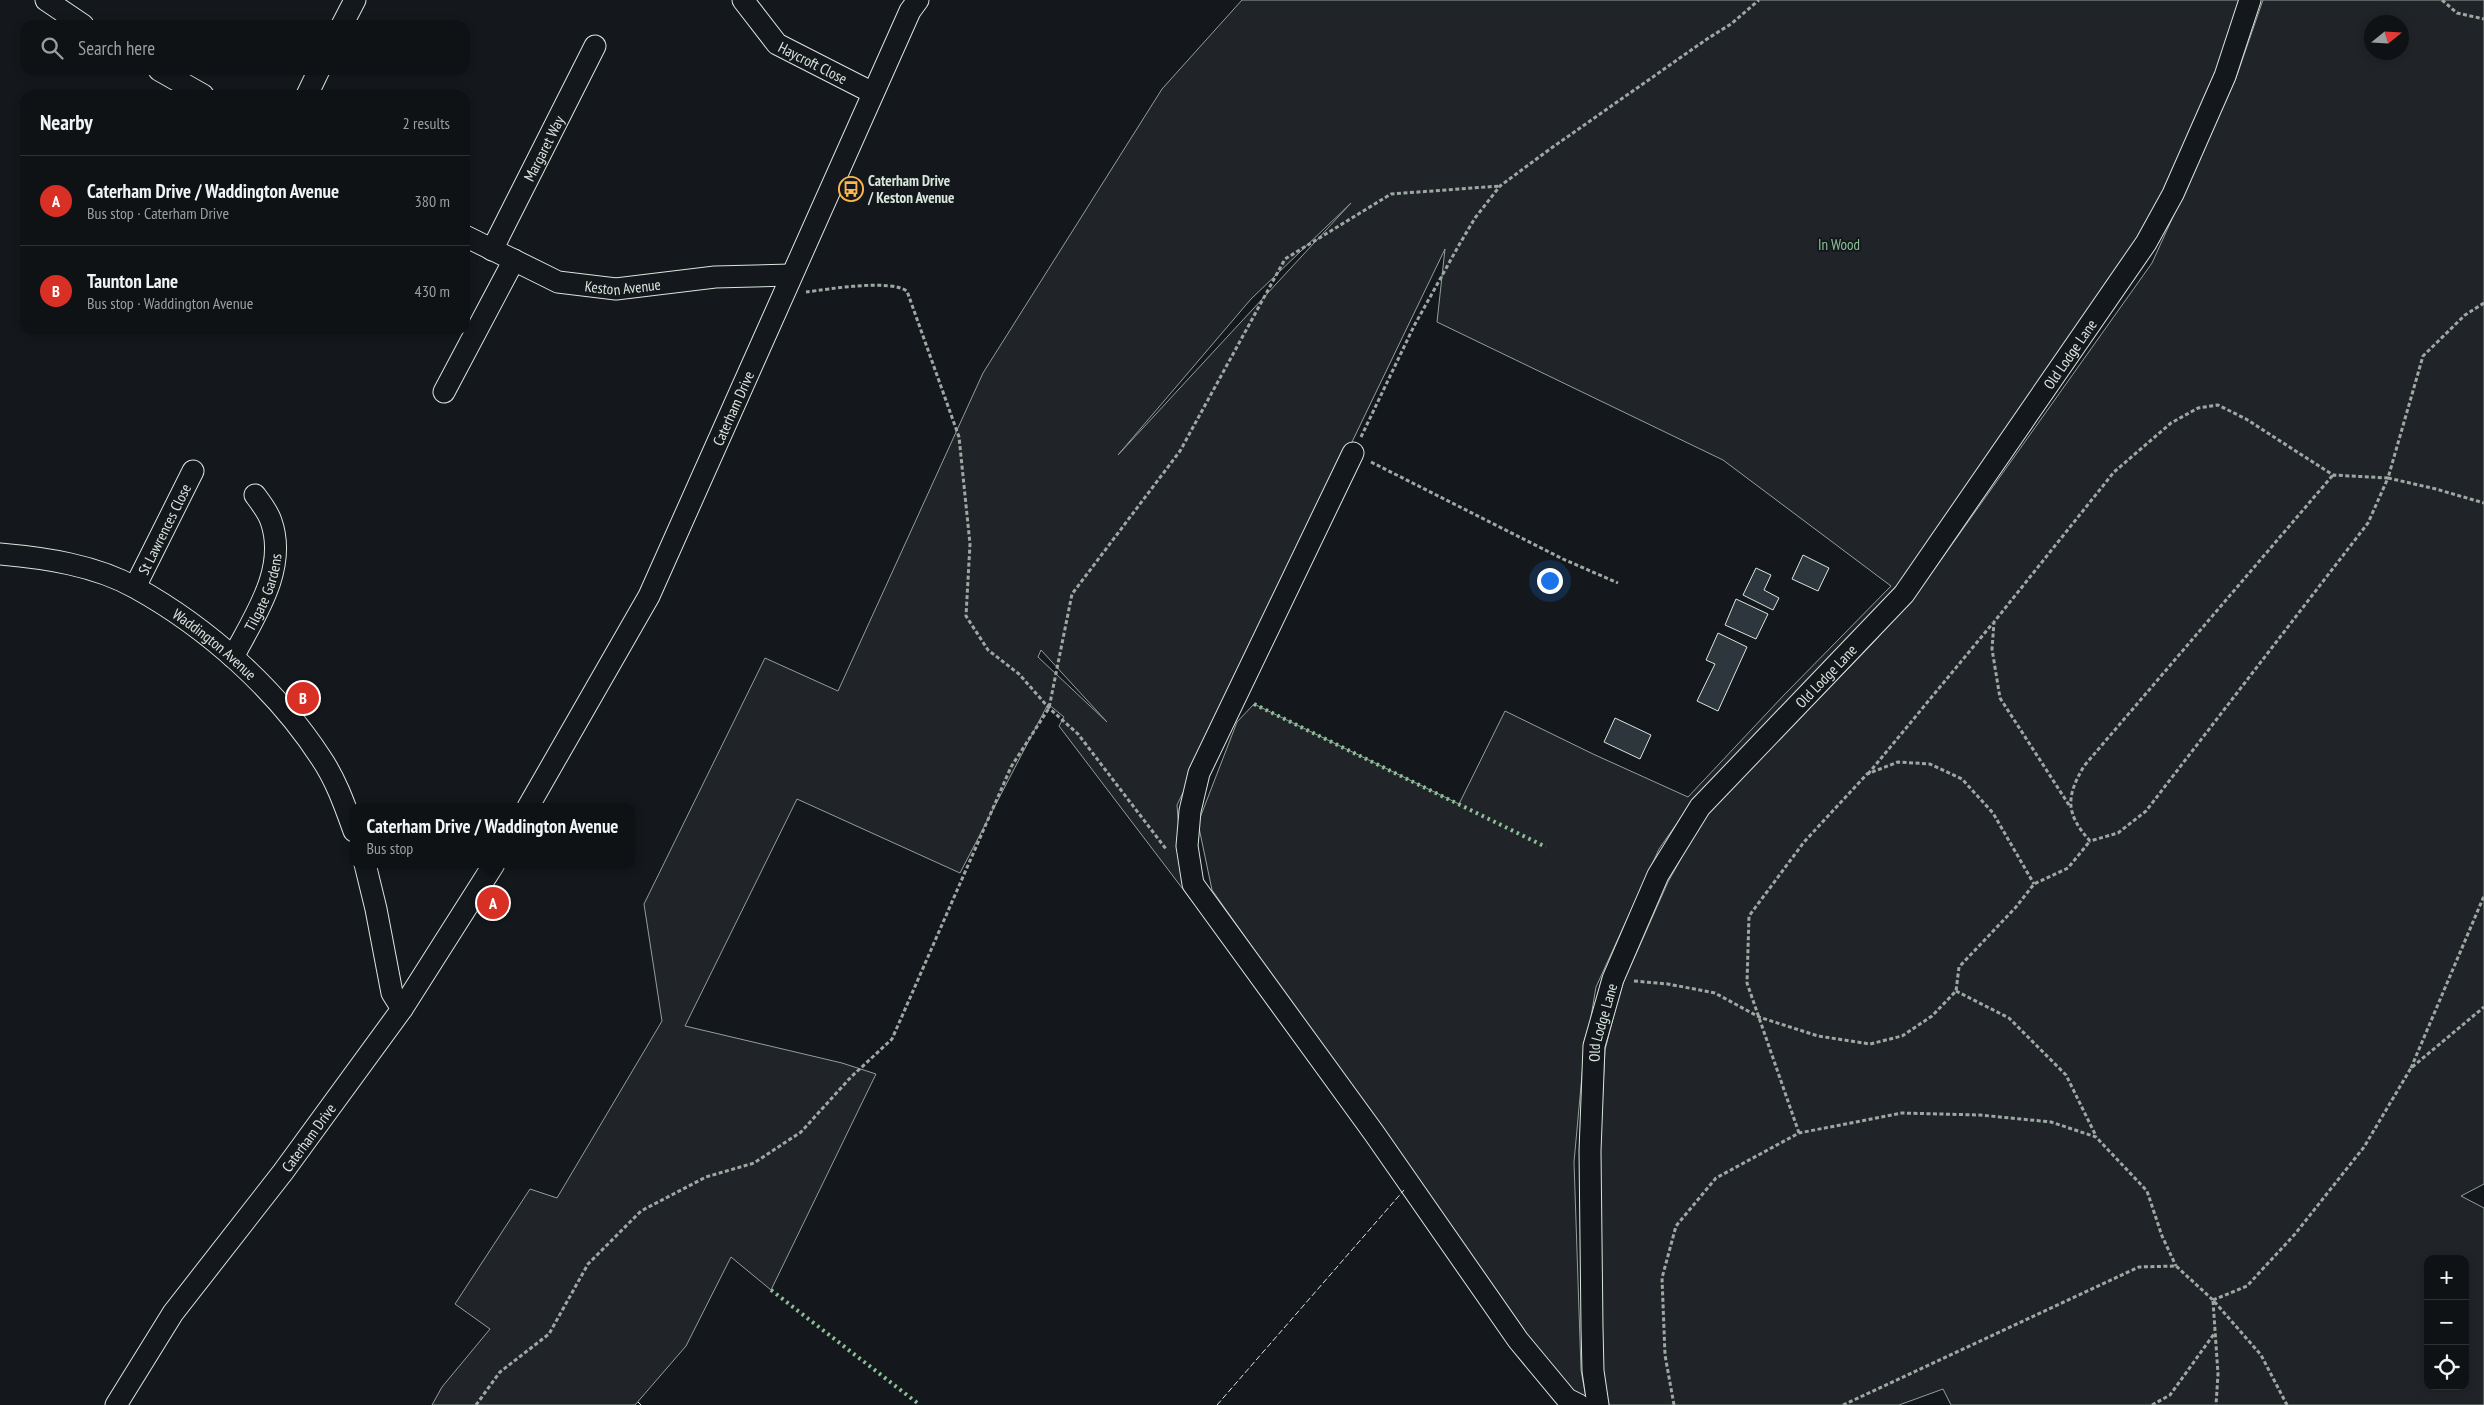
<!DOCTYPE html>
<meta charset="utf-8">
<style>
body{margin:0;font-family:"PT Sans Narrow",sans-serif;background:#181b1e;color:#f1f3f6}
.controls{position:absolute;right:15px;bottom:15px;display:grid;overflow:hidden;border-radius:10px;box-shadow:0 2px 8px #0003}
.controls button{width:45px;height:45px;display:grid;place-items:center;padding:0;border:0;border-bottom:1px solid #2f3234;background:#0f1215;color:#f1f3f6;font:25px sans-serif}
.compass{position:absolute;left:2364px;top:15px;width:45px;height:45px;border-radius:50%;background:#0f1215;box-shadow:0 2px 8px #0003;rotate:72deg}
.you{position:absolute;left:1549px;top:580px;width:18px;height:18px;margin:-12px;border:4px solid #fff;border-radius:50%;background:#1a73e8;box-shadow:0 0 0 8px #1a73e833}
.badge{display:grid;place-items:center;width:32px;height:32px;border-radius:50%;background:#d93025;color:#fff;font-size:16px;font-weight:700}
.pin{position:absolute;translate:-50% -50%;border:2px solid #fff;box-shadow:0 1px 5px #0006}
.popup{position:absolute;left:350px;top:803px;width:285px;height:65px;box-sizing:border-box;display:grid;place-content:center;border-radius:10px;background:#0f1215;filter:drop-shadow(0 1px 4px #0005);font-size:16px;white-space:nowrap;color:#9b9ea0}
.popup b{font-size:19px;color:#f1f3f6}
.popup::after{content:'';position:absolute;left:50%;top:100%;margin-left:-10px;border:10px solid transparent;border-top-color:#0f1215}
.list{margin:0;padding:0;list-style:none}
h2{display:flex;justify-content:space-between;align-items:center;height:65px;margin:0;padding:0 20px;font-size:21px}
h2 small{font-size:16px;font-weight:400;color:#9b9ea0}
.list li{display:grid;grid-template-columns:32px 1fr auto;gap:15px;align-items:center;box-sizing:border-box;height:90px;padding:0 20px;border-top:1px solid #2f3234}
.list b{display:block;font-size:19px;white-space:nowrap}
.list p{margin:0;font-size:16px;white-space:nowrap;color:#9b9ea0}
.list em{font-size:16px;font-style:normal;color:#9b9ea0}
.icon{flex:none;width:28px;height:28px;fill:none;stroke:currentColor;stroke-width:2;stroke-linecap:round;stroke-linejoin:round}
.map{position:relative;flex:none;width:2484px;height:1405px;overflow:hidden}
.search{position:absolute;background:#0f1215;box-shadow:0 2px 8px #0003;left:20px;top:20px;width:450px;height:55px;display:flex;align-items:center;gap:12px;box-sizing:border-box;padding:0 18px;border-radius:15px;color:#9b9ea0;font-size:19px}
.panel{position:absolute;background:#0f1215;box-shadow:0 2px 8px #0003;left:20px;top:90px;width:450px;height:245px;border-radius:15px}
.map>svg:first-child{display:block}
</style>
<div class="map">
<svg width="2484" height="1405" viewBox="0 0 2484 1405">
<rect width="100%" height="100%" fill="#14181c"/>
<g fill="#202428" stroke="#939e99" fill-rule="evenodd">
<path d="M1242,0H2241L2219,69L2149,221L1899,590L1689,806L1659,849L1596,987L1583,1064L1574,1162L1581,1370L1586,1398L1571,1392L1527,1336L1212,890L1198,823L1237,722L1254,704L1459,804L1505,711L1593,754L1688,797L1784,695L1891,586L1723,460L1437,322L1445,249L1177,805L1180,844L1195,905L1059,726L1064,717L1048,704L960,873L797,799L685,1026L842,1063L876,1074L771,1290L731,1257L686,1346L635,1405H432L442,1387L490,1329L455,1304L530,1189L557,1198L662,1021L644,904L765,658L838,691L983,373L1162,89ZM1351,203L1118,455L1251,299ZM1041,650L1107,722L1038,657Z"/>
<path d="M2263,0H2484V1184L2461,1196L2484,1208V1405H1951L1943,1389L1899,1405H1609L1601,1367L1596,1225L1605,1050L1620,990L1668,882L1704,817L1872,644L1916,595L2152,263L2236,78ZM2372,22H2402V52H2372ZM2428,1259H2465V1386H2428Z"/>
</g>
<g fill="#2c363c" stroke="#d8e6dc">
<path d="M1803,555L1829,568L1818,591L1792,579Z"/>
<path d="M1756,568L1771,575L1764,590L1779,598L1773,610L1743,595Z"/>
<path d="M1736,599L1768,614L1756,639L1725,625Z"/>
<path d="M1718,633L1747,647L1718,711L1697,701L1715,664L1706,660Z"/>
<path d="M1615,718L1651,735L1640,759L1604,742Z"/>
</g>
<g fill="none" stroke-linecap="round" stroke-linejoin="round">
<defs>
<g id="minor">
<path d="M46,0L83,25"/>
<path id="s1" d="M743,0L777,44L873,93"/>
<path d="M342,25L355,0"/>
<path d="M159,70L203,95"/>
<path d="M307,95L319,70"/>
<path id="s2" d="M465,236L558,282L616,289L715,277L791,275"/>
<path id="s3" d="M492,250L595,46"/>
<path d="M444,392L514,260"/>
<path d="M1353,453L1199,773L1190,811L1187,846L1193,884L1374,1133L1518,1340L1567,1399L1579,1405"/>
<path id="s4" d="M0,554C45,558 95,565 136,588C208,628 276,689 321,758C336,780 345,806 354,831"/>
<path id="s5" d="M135,587L193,471"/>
<path id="s6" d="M233,657C254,617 288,569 271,521C268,512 261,503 255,495"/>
<path id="s7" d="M528,807L649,596L910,11L918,0"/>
<path d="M365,864L376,909L392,993L402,1009"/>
<path id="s8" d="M116,1405L173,1313L283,1172L402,1009L494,864"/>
<path id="s9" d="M1598,1405L1593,1371L1592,1328L1590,1151L1594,1046L1613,979L1658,875L1700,807L1904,594L2146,243L2173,194L2225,76L2250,0"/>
</g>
</defs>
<use href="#minor" stroke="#d8e6dc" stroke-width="23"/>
<g stroke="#9da8a2" stroke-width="3" stroke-dasharray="4 2.5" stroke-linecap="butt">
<path d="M2442,0L2457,13L2484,19"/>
<path d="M806,292C830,289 889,279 907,291L959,437L970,544L966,616L988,650L1019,674L1049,708L1078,734L1166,849"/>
<path d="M2484,303L2465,315L2423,356L2388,478L2436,489L2484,503"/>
<path d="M1361,437L1414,326L1459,245L1475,218L1500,186L1550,149L1707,39L1731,24L1759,0"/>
<path d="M1371,462L1563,559L1618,583"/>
<path d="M1868,774L1993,623"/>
<path d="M2069,805L2000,698L1992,649L1994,622L2114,472L2171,423L2198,408L2218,405L2246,419L2333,475L2388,478L2368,523L2146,811L2118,833L2090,841C2065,813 2066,797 2084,766L2333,475"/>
<path d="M1634,981L1668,984L1715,993L1759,1017L1818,1036L1870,1044L1902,1036L1932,1016L1956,991L1959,967L2016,907L2034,884L2068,868L2090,841"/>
<path d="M1956,991L2009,1018L2066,1075L2096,1136"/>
<path d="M2411,1068L2484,896"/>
<path d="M1799,1133L1747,983L1749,916L1804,842L1867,774L1898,762L1930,764L1962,779L1993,813L2034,884"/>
<path d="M2213,1300L2247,1286L2295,1234L2364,1147L2411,1068L2484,1007"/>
<path d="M2213,1301L2218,1374L2216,1405"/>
<path d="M476,1405L500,1372L549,1334L588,1264L641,1211L706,1177L754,1163L801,1132L851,1077L892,1039L1011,767L1049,708L1072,594L1180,451L1285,259L1391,194L1500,186"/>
<path d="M1674,1405L1665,1355L1662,1278L1676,1226L1716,1178L1799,1133L1902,1113L1980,1115L2051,1122L2096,1137L2147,1191L2162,1236L2176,1266"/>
<path d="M1843,1405L2139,1267L2176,1266L2213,1300L2261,1355L2287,1405"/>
<path d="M2152,1405L2170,1395L2214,1334"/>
</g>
<use href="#minor" stroke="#14181c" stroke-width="21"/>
<g stroke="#8ac095" stroke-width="4" stroke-dasharray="2.5 4" stroke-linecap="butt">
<path d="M1254,704L1546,847"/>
<path d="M771,1290L920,1405"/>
</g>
<g stroke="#d8e6dc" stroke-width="1" stroke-dasharray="6 2.5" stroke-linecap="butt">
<path d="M638,1402L641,1405"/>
<path d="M1217,1405L1404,1190"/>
</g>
</g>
<defs>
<symbol id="bus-ring" viewBox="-11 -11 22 22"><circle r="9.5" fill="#14181c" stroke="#ffb74d" stroke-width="1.5"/><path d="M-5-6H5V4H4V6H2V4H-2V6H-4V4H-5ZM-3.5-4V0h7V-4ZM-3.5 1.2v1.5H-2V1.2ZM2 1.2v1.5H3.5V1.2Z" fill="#ffb74d"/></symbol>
</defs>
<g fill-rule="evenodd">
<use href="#bus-ring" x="837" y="175" width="28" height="28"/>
</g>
<g text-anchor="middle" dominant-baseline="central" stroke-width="4" stroke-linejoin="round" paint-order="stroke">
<g font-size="15" fill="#d8e6dc" stroke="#14181c">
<text stroke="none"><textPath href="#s1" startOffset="96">Haycroft Close</textPath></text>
<text stroke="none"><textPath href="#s3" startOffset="114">Margaret Way</textPath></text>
<text stroke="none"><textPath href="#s2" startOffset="169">Keston Avenue</textPath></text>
<text stroke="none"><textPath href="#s9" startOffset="1209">Old Lodge Lane</textPath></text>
<text stroke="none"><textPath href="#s7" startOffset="449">Caterham Drive</textPath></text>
<text stroke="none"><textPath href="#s5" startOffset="65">St Lawrences Close</textPath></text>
<text stroke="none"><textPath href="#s6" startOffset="72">Tilgate Gardens</textPath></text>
<text stroke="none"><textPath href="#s4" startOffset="238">Waddington Avenue</textPath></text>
<text stroke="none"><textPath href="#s9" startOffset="804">Old Lodge Lane</textPath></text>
<text stroke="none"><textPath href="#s9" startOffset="384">Old Lodge Lane</textPath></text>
<text stroke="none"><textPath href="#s8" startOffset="330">Caterham Drive</textPath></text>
</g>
<g font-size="15" font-weight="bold" fill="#d8e6dc" stroke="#14181c" text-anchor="start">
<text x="868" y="180">Caterham Drive<tspan x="868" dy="17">/ Keston Avenue</tspan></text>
</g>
<g font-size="15" fill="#8ac095" stroke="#14181c">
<text x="1839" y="244">In Wood</text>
</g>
</g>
</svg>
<div class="controls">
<button>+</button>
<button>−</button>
<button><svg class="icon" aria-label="locate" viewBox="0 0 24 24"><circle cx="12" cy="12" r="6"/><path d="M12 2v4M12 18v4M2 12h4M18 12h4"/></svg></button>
</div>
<svg class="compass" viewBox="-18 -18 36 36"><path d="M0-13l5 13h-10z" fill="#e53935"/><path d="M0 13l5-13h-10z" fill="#9b9ea0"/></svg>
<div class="you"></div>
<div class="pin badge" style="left:493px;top:903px">A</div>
<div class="popup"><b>Caterham Drive / Waddington Avenue</b>Bus stop</div>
<div class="pin badge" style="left:303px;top:698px">B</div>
<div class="search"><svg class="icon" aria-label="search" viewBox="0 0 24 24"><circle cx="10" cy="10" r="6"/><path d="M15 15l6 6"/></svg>Search here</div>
<section class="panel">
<h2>Nearby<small>2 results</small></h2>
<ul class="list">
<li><span class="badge">A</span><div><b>Caterham Drive / Waddington Avenue</b><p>Bus stop · Caterham Drive</p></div><em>380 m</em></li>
<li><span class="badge">B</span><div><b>Taunton Lane</b><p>Bus stop · Waddington Avenue</p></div><em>430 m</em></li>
</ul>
</section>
</div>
